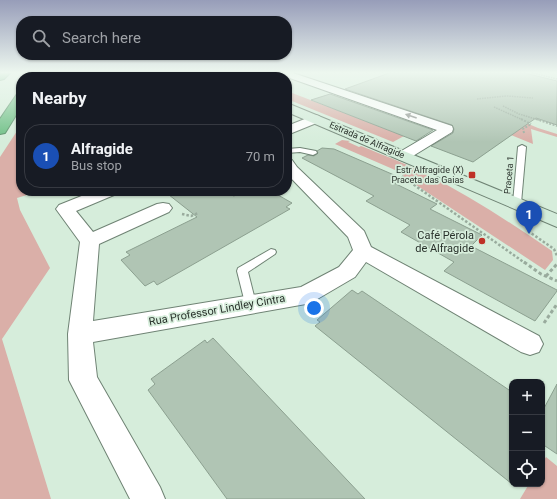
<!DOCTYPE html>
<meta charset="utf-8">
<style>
body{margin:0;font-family:Roboto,sans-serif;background:#242831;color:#f1f3f6}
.controls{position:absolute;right:12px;bottom:12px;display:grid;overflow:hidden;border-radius:8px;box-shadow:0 1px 3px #0004}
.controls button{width:36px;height:36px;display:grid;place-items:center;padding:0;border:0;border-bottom:1px solid #363941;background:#171b24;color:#f1f3f6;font:20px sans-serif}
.you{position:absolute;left:314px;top:308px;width:14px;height:14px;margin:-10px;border:3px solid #fff;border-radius:50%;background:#1a73e8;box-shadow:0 0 0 6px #1a73e833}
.badge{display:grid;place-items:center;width:26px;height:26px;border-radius:50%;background:#bf3127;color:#fff;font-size:13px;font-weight:700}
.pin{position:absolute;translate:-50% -33px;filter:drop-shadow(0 1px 2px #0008)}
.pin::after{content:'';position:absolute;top:21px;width:14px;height:12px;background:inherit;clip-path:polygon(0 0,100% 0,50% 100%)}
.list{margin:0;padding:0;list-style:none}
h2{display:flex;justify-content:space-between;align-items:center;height:52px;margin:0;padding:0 16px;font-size:17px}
h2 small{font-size:13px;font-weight:400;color:#9ea1a6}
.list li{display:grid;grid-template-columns:26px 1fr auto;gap:12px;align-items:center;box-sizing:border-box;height:64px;margin:0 8px 8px;padding:0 8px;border:1px solid #363941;border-radius:16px}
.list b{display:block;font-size:15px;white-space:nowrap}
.list p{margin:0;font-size:13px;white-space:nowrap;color:#9ea1a6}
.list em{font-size:13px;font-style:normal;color:#9ea1a6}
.icon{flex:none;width:22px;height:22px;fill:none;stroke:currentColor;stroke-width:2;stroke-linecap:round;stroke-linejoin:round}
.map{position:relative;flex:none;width:557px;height:499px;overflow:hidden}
.search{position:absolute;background:#171b24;box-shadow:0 1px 3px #0004;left:16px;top:16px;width:276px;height:44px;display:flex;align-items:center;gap:10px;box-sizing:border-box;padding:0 14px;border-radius:16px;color:#9ea1a6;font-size:15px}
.panel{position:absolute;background:#171b24;box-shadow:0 1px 3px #0004;left:16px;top:72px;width:276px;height:124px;border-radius:16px}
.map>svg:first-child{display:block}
</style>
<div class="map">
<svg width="557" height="499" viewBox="0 0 557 499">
<rect width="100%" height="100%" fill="#d6eddb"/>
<g fill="#daafa8">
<path d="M63,72H113L117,77H59Z"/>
<path d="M287,91L404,136L393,142L287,99Z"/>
<path d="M503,113L538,128L557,134V137L531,129L533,144L511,135Z"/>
<path d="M21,125V191H40L17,198L20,210L50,268L2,339L51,499H0V157Z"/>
<path d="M342,140L350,141L348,142L359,147L361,146C383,155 405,163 426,174C470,196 511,223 552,251L553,260L545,270L404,177L402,173L335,144Z"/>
<path d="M546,457L557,466V499H520L529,484H542V463Z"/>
</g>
<g fill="#b0c5b4" stroke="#8ca090">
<path d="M392,72H521L557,81V125L536,118L473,162L431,146L453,133L454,129L452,125L345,89Z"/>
<path d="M330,94L433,130L416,141L311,100Z"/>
<path d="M322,148L334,149L401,178L394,183L437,204L430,209L482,235L471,246L557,290V291L535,321L444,271L454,262L401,232L410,225L366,201L374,196L302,158L308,155L314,156L318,153L317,151Z"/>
<path d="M164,191H271L292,203L286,207L290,209L157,285L154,281L145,286L121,260L130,255L126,252L197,217Z"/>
<path d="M352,290L358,294L362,291L512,392V484L315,326L320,322L317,320Z"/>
<path d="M213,338L264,392L365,499H227L148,390L155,384L151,379L205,340L207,343Z"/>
<path d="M557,384V454L542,444V412Z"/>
</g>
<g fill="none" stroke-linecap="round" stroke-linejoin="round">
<defs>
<g id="lane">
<path d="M522,145L526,147L521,203L517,206L513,203L518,147Z"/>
<path d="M300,148L316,151L317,153L313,155L300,152L287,153V149Z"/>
<path d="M271,249L275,250L276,252L275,254L248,272L256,304L254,307L250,309L246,307L237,271L238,268Z"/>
</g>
<g id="street">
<path d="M121,72H131L135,77H125Z"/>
<path d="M277,72H290L452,126L453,129L452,132L408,159L403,160L398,159L396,156L398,153L437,130L287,77H264L265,75Z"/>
<path d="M315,115L319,116L321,119L319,122L287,135V126Z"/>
<path d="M287,159L292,160L297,167L364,231L371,247L539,336L543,344L539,352L530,355L521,352L366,262L355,277L314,301L306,304L93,342L97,377L160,487L165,499H130L69,380L68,334L80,242L56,209L59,205L94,191H116L114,195L76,211L93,232L157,204L163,203L169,204L172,208L169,212L99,244L93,321L301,287L339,267L353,250L348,237L287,174Z"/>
</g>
<g id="secondary">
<path d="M201,72H214L221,77H208Z"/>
<path d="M287,103L557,214V227L287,112Z"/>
</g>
<g id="highway">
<path d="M0,72H11L4,79L0,80Z"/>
<path d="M34,72H45L41,77H30Z"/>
<path d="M21,93V107L5,133L0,134V119L17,94Z"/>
</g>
</defs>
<use href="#lane" stroke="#6f8374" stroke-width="2"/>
<use href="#street" stroke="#6f8374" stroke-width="2"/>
<use href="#secondary" stroke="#6f8374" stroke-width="2"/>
<use href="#highway" stroke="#548d64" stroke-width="2"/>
<g stroke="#99ab9d" stroke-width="1.5" stroke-dasharray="1.5 1" stroke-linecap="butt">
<path d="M172,72L183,77"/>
<path d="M241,72L250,76L252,75"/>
<path d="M529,72L557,79"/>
<path d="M234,77L244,74"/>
<path d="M477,99L507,96L533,98"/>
<path d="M503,106L519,114L539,120"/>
<path d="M494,107L523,120"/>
</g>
<g stroke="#99ab9d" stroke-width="2" stroke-dasharray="2 1.5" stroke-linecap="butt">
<path d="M521,119L531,124"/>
<path d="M536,119L557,126"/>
<path d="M524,133L523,129L531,124"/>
<path d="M402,176L411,183"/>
</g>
<g stroke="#99ab9d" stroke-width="2.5" stroke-dasharray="2.5 2" stroke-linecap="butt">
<path d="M410,182L525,263"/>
<path d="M233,196L240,191"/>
<path d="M182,214L191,216L198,213"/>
<path d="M528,231L554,249L557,256"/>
</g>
<g stroke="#99ab9d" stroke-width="3" stroke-dasharray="3.5 2.5" stroke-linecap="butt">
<path d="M524,262L541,274L557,281"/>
<path d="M546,276L557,264"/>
<path d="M544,323L557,304"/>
</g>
<use href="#lane" fill="#fff" fill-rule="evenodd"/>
<use href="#street" fill="#fff" fill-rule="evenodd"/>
<use href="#secondary" fill="#d3ecda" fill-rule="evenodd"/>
<use href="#highway" fill="#6bbe83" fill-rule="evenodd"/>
</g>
<defs><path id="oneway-solid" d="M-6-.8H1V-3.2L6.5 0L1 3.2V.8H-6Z"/></defs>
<use fill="#949895" href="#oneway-solid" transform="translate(411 116) rotate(-161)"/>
<linearGradient id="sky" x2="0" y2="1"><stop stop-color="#979db9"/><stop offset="0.51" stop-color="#edf7ef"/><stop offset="1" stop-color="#edf7ef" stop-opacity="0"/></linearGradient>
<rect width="557" height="142" fill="url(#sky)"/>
<g fill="#bf3127" stroke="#d6eddb" stroke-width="1.5">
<rect x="468" y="171" width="8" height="8" rx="2"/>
<circle cx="482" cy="241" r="4"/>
</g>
<g text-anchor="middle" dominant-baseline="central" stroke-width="3.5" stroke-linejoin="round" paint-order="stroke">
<g font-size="9" fill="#29312b" stroke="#d6eddb">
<text transform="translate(367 140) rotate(23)">Estrada de Alfragide</text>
<text transform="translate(509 175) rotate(-85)">Praceta 1</text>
</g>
<g font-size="9" fill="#29312b" stroke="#d6eddb" text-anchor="end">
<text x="464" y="170">Estr Alfragide (X)<tspan x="464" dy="10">Praceta das Gaias</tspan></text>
</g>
<g font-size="11" fill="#29312b" stroke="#d6eddb" text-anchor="end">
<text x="474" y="235">Café Pérola<tspan x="474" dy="13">de Alfragide</tspan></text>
</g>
<g font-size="11" fill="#29312b" stroke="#d6eddb">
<text transform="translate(217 310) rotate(-10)">Rua Professor Lindley Cintra</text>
</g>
</g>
</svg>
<div class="controls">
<button>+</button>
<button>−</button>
<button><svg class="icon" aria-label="locate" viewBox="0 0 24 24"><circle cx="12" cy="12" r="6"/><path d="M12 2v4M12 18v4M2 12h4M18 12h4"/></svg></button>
</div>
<div class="you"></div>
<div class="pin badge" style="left:529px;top:234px;background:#1a4fb4">1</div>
<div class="search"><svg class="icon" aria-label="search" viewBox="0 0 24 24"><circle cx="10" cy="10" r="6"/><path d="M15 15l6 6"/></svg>Search here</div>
<section class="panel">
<h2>Nearby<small></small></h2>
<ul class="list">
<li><span class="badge" style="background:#1a4fb4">1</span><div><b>Alfragide</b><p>Bus stop</p></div><em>70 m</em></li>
</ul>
</section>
</div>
